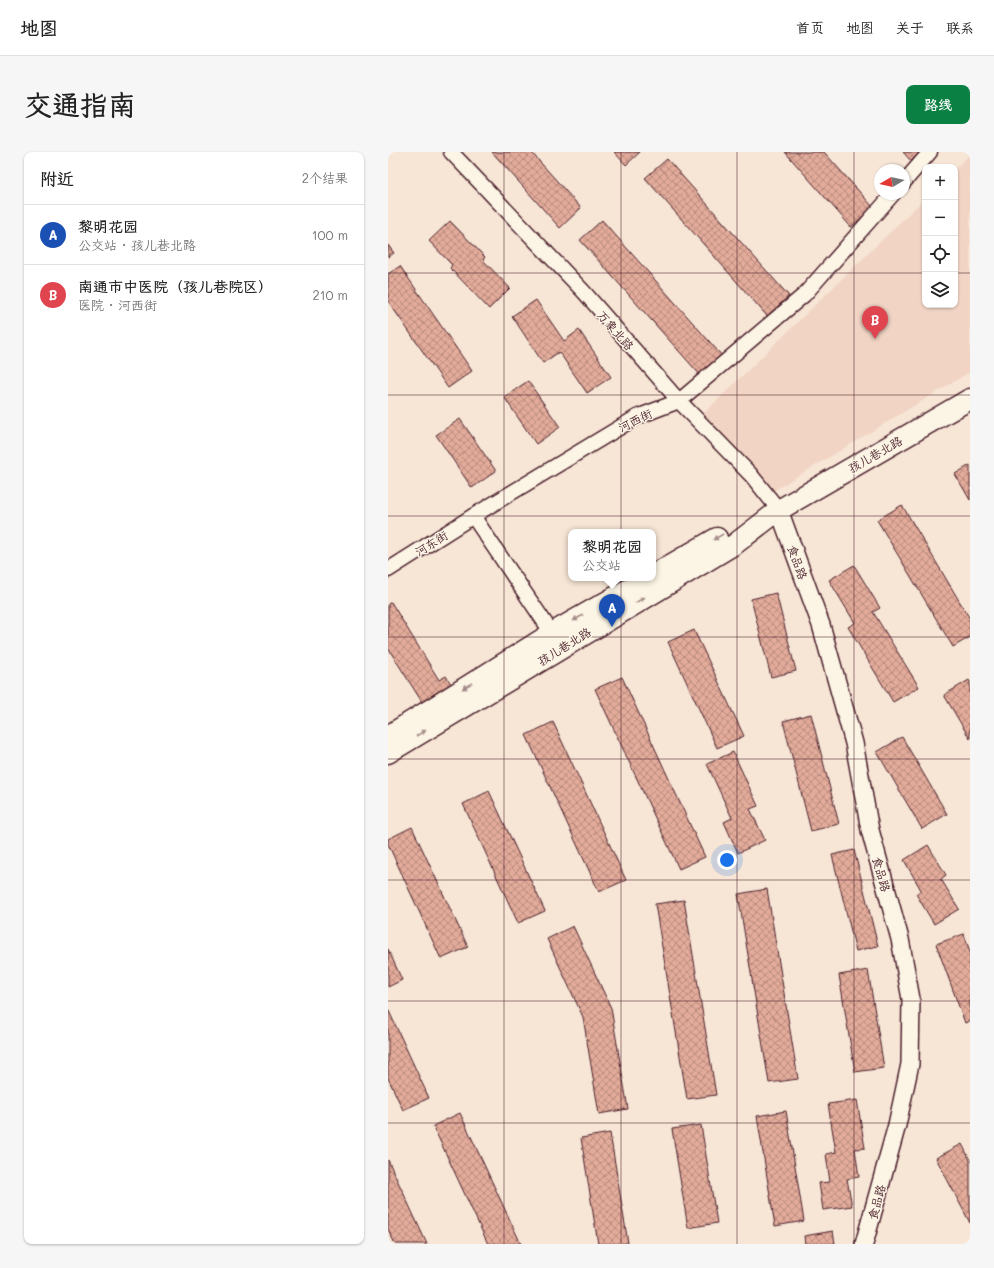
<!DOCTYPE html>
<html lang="zh">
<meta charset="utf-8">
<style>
body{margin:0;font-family:Mali,"LXGW WenKai TC",sans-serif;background:#f6f6f6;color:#222}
.controls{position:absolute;right:12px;top:12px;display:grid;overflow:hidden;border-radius:8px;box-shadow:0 1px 3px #0004}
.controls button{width:36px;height:36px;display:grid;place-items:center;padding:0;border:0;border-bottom:1px solid #e0e0e0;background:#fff;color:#222;font:20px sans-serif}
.compass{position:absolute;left:486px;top:12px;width:36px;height:36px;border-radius:50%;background:#fff;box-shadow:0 1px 3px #0004;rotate:261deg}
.you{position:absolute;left:339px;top:708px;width:14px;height:14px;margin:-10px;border:3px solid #fff;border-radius:50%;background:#1a73e8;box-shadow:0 0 0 6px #1a73e833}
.badge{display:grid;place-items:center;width:26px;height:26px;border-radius:50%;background:#0b8043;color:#fff;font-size:13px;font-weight:700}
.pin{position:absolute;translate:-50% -33px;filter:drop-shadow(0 1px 2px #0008)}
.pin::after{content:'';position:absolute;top:21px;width:14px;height:12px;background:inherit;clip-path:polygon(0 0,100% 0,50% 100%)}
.popup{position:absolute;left:180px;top:377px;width:88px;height:52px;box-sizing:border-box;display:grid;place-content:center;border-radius:8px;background:#fff;filter:drop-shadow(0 1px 3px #0005);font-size:13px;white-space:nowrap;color:#767676}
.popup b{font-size:15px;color:#222}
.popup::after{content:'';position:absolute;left:50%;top:100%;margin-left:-8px;border:8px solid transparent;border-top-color:#fff}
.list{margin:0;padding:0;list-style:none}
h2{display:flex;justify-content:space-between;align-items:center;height:52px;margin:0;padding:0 16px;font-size:17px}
h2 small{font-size:13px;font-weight:400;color:#767676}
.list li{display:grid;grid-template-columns:26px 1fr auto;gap:12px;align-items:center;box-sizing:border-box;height:60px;padding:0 16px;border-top:1px solid #e0e0e0}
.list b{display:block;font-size:15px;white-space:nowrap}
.list p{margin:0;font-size:13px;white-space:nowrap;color:#767676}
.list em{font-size:13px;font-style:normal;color:#767676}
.icon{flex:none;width:22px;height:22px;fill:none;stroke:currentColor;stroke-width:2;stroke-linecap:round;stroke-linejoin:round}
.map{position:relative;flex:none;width:582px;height:1092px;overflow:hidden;border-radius:8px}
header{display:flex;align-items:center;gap:24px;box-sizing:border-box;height:56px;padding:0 20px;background:#fff;border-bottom:1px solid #e0e0e0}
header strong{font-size:19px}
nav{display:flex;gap:22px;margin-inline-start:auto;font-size:14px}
.intro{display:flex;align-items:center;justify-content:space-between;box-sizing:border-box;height:96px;padding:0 24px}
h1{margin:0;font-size:28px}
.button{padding:10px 18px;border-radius:8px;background:#0b8043;color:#fff;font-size:14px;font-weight:700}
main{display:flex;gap:24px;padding:0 24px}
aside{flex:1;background:#fff;border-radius:8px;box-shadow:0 1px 3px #0004}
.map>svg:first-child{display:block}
</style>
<header>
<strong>地图</strong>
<nav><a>首页</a><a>地图</a><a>关于</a><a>联系</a></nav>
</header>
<div class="intro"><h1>交通指南</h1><a class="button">路线</a></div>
<main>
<aside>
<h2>附近<small>2个结果</small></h2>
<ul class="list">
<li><span class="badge" style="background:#1a4fb4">A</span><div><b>黎明花园</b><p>公交站 · 孩儿巷北路</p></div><em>100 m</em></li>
<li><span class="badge" style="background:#e0444e">B</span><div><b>南通市中医院（孩儿巷院区）</b><p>医院 · 河西街</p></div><em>210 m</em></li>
</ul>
</aside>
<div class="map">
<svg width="582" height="1092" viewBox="0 0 582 1092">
<defs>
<pattern id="building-cross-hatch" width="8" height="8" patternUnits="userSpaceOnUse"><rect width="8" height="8" fill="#e2ab9a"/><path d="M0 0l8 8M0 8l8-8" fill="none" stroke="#b98b7e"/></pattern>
</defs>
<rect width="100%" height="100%" fill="#f7e6d6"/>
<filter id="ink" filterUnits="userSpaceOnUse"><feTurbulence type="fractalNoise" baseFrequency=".025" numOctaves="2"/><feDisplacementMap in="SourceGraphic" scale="8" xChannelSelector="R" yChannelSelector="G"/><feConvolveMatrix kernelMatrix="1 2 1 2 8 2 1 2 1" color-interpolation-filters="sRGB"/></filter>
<g filter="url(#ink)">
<path fill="#f1d4c4" d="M582,2V220L385,339L315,262L537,46V153H567V17Z"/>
<g fill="url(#building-cross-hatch)" stroke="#4a1f2b">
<path d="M104,0H143L193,56L172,76Z"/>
<path d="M226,0H252L238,13Z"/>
<path d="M397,0H436L485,55L463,75Z"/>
<path d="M515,0H533L523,9Z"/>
<path d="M279,7L401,144L379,164L257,26Z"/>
<path d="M214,68L336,206L314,225L192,88Z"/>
<path d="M62,69L97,105L95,108L122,136L101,157L62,116L64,113L41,89Z"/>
<path d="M0,93L6,101L0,105Z"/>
<path d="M12,114L84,219L60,236L0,149V122Z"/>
<path d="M148,148L176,189L191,178L223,225L199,241L171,200L155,211L124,164Z"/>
<path d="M140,229L172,275L148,292L116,245Z"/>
<path d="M72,267L108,319L84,336L48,283Z"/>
<path d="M582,313V348L567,322Z"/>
<path d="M514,353L582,467V485L565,495L489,368Z"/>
<path d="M466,413L492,456L485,460L531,535L505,550L460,475L467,471L441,428Z"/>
<path d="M388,441L408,519L383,525L363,447Z"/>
<path d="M3,450L51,528L58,524L63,532L34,550L0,496V452Z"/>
<path d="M306,478L356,584L329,596L280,490Z"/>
<path d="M234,525L317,705L291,717L207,537Z"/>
<path d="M581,528L582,530V587L556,543Z"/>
<path d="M423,562L451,672L423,679L395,569Z"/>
<path d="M165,570L238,728L211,740L138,583Z"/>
<path d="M514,585L559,662L534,677L489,600Z"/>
<path d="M345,600L370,654L362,657L377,688L350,701L336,670L344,666L319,612Z"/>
<path d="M101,639L157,759L130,771L75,652Z"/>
<path d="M24,675L80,795L53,807L0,692V687Z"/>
<path d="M540,693L558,723L553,727L571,757L546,772L528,742L533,738L516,708Z"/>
<path d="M466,698L490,794L468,799L444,703Z"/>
<path d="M379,737L410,927L381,931L350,742Z"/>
<path d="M296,748L328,943L299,947L267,752Z"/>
<path d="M185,774L223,856L240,957L211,962L195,865L159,787Z"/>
<path d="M576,782L582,800V869L577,871L548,792Z"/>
<path d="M0,797L14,828L0,835Z"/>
<path d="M480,818L496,916L467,920L451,823Z"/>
<path d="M0,857L41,946L15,958L0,926Z"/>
<path d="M469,948L477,996L467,997L471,1025L459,1027L464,1054L435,1058L431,1031L442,1030L438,1002L448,1000L440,952Z"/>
<path d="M398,959L416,1069L387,1074L369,964Z"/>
<path d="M72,961L133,1092H100L45,974Z"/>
<path d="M313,973L329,1071L300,1076L284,977Z"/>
<path d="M222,981L240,1091L234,1092H210L193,986Z"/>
<path d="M574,992L582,1008V1071L548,1006Z"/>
<path d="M0,1008L39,1092H7L0,1077Z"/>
<path d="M445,1079L447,1092H417L416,1084Z"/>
</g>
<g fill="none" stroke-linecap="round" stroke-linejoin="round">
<defs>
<g id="minor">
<path d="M63,0L196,140L291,249L363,323L391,358"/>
<path d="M516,30L542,0"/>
<path d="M0,418L85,364"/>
<path d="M168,487L85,364L249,265L291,249L416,143L505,42"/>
</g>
<path id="tertiary" d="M391,358L433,473L466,591L482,678L512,787L523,847L522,912L509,973L476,1092"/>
<g id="secondary">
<path d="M265,423L329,386"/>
<path d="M0,584L164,481L260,426"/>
<path d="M0,601L347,392L391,358L582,247"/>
</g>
</defs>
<use href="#minor" stroke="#4a1f2b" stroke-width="17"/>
<use href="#tertiary" stroke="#4a1f2b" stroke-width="20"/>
<use href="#secondary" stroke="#4a1f2b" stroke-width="23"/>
<use href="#minor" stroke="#fcf5e5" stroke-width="14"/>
<use href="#tertiary" stroke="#fcf5e5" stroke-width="17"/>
<use href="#secondary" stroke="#fcf5e5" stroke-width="20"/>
</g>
<defs><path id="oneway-solid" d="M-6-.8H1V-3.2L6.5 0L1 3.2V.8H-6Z"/></defs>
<g fill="#a38a88">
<use href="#oneway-solid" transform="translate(330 385) rotate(150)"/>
<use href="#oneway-solid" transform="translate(252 448) rotate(-31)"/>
<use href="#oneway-solid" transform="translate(190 466) rotate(150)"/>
<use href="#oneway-solid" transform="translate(79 534) rotate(148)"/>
<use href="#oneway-solid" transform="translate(33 581) rotate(-31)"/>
</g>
</g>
<path fill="none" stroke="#4a1f2b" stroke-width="1" stroke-opacity="0.55" d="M116,0V1092M233,0V1092M349,0V1092M466,0V1092M0,121H537M567,121H582M0,243H582M0,364H582M0,485H582M0,607H582M0,728H582M0,849H582M0,971H582"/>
<g text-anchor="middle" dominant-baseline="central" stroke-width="3" stroke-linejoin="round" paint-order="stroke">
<g font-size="12" fill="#4a1f2b" stroke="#fcf5e5">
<text transform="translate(228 178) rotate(49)">万象北路</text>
<text transform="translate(247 268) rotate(-26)">河西街</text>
<text transform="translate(487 302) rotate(-30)">孩儿巷北路</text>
<text transform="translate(43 391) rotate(-32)">河东街</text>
<text transform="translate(410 410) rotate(70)">食品路</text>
<text transform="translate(176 494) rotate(-32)">孩儿巷北路</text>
<text transform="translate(494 722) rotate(74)">食品路</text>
<text transform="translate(488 1050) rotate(-75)">食品路</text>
</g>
</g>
</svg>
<div class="controls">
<button>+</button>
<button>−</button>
<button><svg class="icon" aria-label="locate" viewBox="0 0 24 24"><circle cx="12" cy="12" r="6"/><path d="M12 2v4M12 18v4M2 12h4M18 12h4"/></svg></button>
<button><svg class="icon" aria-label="layers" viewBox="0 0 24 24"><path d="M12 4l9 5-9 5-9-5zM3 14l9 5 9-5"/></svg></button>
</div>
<svg class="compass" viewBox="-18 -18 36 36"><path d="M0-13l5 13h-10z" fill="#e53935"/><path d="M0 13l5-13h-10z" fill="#767676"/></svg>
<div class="you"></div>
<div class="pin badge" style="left:224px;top:475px;background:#1a4fb4">A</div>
<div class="popup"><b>黎明花园</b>公交站</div>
<div class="pin badge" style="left:487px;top:187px;background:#e0444e">B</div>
</div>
</main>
